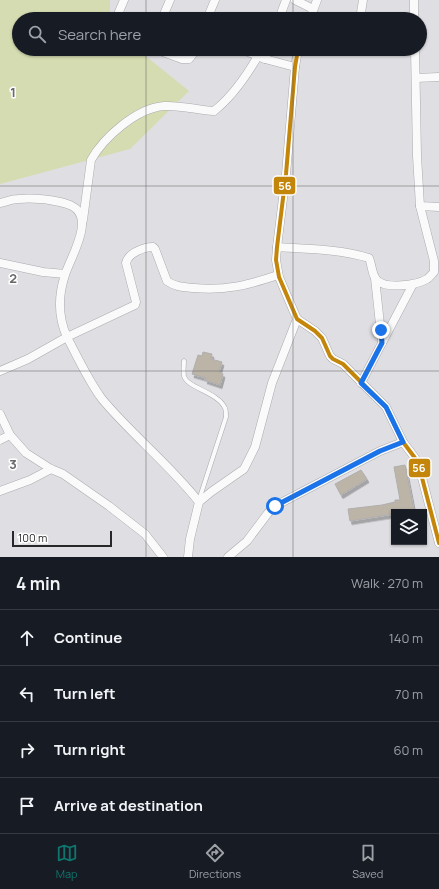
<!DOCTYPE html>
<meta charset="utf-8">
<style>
body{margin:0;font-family:Manrope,sans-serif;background:#242831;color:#f1f3f6}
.controls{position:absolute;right:12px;bottom:12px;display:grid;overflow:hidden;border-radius:0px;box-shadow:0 1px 3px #0004}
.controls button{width:36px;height:36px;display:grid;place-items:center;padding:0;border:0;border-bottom:1px solid #363941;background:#171b24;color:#f1f3f6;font:20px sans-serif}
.scale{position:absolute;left:12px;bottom:10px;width:100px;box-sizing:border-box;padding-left:4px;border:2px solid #28282a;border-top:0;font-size:11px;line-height:14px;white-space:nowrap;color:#28282a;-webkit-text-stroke:3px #fff;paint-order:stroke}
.stop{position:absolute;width:12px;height:12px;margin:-9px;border:3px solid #1a73e8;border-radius:50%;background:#fff}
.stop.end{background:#1a73e8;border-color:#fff;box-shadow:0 1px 4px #0008}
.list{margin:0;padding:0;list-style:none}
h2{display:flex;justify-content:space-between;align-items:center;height:52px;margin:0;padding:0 16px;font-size:17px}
h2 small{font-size:13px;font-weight:400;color:#9ea1a6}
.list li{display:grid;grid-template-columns:26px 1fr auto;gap:12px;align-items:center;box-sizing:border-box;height:56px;padding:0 16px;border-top:1px solid #363941}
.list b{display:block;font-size:15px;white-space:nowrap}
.list em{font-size:13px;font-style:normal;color:#9ea1a6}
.icon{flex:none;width:22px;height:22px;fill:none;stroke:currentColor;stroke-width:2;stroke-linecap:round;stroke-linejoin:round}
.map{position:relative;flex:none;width:439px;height:557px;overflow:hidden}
.search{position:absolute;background:#171b24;box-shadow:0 1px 3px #0004;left:12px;right:12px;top:12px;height:44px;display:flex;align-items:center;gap:10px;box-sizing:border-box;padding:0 14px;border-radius:22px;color:#9ea1a6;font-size:15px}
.sheet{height:276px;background:#171b24}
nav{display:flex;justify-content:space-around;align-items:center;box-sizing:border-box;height:56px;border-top:1px solid #363941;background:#171b24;font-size:11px;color:#9ea1a6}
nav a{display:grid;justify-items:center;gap:2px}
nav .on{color:#0f766e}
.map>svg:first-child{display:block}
</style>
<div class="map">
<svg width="439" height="557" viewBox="0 0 439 557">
<defs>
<filter id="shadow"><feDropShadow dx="2" dy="3.5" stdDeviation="0" flood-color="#0004"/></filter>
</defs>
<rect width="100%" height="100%" fill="#dfdfe3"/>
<path fill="#d5dcb1" d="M0,0H110V19H19V49H137L189,91L130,149L0,184Z"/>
<g fill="#bdb4a8" stroke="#afaeae" filter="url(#shadow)">
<path d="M203,352L212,354L211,359L222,362L219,372L223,374L220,385L205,380L206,378L192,374L198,355L202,356Z"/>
<path d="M405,465L414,511L394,512V514L350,521L348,509L382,505L395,502V500H400L394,467Z"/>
<path d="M361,470L367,479L341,495L335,484Z"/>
</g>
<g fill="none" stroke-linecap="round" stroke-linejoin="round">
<defs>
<path id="lane" d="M184,361C184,365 183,371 184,376C187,388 218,392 225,408C226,410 226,414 226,417L199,500"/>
<g id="street">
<path d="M295,0L313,9"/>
<path d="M414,0V19"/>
<path d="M116,19L124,0"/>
<path d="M162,19L170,0"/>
<path d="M207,19L215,0"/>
<path d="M279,19L286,0"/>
<path d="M310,19L317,0"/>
<path d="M360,19L363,0"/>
<path d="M155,49L182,59H189L193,54L195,49"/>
<path d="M241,49L265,59L295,67"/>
<path d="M298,49L295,67L286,174L277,247L276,260L279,277L297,319L315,331L322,338L330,356L333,359L343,364L386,407L403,442L415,458L420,470L439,543"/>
<path d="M415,49L417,156L420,206L439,207"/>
<path d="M265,59L268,49"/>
<path d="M416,78L439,77"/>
<path d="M0,203C6,202 12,199 18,199C31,198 47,199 60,202C64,203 68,204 72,206C96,218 70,258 65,275C58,296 58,317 67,337L28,359L0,371"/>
<path d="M83,220L91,160C104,137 137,108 164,106C181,105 197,110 214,111C232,97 247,75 258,56"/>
<path d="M277,247C307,249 339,249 369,258C372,265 372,277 378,281C387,289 417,285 427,279C429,278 432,274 434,272V261L420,206"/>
<path d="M0,263L43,272L65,274"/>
<path d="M375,278L382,343"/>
<path d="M361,383L413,284"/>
<path d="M0,414L10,435L26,453L51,469L63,474L109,506L145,534L163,557"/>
<path d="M0,440L10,435"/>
<path d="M0,491L30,480L51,469"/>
<path d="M199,502L211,492L244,469L255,447L272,383L297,319"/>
<path d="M188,557L190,539L199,502C170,465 132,435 102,399C88,380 78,358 67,337L135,305L136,302L126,263C128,253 144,247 153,247L155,249L167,281C175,287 184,287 194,288C226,291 248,285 278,275"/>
<path d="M228,557L247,541L268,513L275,506L380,451L403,442"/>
</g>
</defs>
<use href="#lane" stroke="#ababaf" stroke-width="5"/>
<use href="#street" stroke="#ababaf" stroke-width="9"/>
<use href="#lane" stroke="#fafafb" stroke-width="4"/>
<use href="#street" stroke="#fafafb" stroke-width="8"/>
<defs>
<path id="bus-1" d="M298,49L295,67L286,174L277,247L276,260L279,277L297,319L315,331L322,338L330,356L333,359L343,364L386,407L403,442L415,458L420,470L439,543"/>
</defs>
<use href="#bus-1" stroke="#fff" stroke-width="7"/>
<use href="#bus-1" stroke="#c3860a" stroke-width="4"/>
</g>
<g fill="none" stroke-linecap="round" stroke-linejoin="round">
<path stroke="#1a73e8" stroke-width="5" d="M275,506L380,451L403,442L386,407L361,383L382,343L381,330"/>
</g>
<path fill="none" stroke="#68686b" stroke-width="1" stroke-opacity="0.55" d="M146,0V19M293,0V19M146,49V557M293,49V557M0,186H439M0,371H439"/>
<g font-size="13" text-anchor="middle" font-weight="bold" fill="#68686b" stroke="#fff" stroke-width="3" stroke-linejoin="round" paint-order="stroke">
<text x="13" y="97">1</text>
<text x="13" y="283">2</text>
<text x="13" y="469">3</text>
</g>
<g stroke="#fff" stroke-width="1.5">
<rect x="273" y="176" width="23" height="19" rx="4" fill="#c3860a"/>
<rect x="408" y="458" width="23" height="20" rx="4" fill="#c3860a"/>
</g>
<g font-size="11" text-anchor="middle" font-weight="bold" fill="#fff">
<text x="285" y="190">56</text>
<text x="419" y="472">56</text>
</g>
</svg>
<div class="controls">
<button><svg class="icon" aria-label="layers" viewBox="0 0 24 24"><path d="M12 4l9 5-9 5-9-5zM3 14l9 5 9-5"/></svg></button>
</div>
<div class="scale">100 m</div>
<div class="stop" style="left:275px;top:506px"></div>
<div class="stop end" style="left:381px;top:330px"></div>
<div class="search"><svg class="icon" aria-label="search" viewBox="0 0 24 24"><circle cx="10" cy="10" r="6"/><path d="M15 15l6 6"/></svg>Search here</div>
</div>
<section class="sheet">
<h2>4 min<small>Walk · 270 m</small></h2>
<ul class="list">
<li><svg class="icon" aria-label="ahead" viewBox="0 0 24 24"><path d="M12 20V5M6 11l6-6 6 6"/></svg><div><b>Continue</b></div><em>140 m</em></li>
<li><svg class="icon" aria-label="left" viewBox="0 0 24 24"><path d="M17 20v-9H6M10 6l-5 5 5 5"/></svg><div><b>Turn left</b></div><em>70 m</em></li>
<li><svg class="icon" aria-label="right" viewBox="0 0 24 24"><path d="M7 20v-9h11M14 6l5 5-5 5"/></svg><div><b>Turn right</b></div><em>60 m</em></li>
<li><svg class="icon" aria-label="arrive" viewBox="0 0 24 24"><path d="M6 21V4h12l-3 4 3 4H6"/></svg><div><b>Arrive at destination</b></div></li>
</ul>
</section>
<nav>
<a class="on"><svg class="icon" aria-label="map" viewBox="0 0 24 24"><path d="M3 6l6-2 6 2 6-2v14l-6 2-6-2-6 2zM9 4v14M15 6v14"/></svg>Map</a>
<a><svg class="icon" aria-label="directions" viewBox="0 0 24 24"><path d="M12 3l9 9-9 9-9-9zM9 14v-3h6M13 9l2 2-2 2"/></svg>Directions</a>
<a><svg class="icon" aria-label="saved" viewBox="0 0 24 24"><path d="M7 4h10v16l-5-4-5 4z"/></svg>Saved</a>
</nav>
